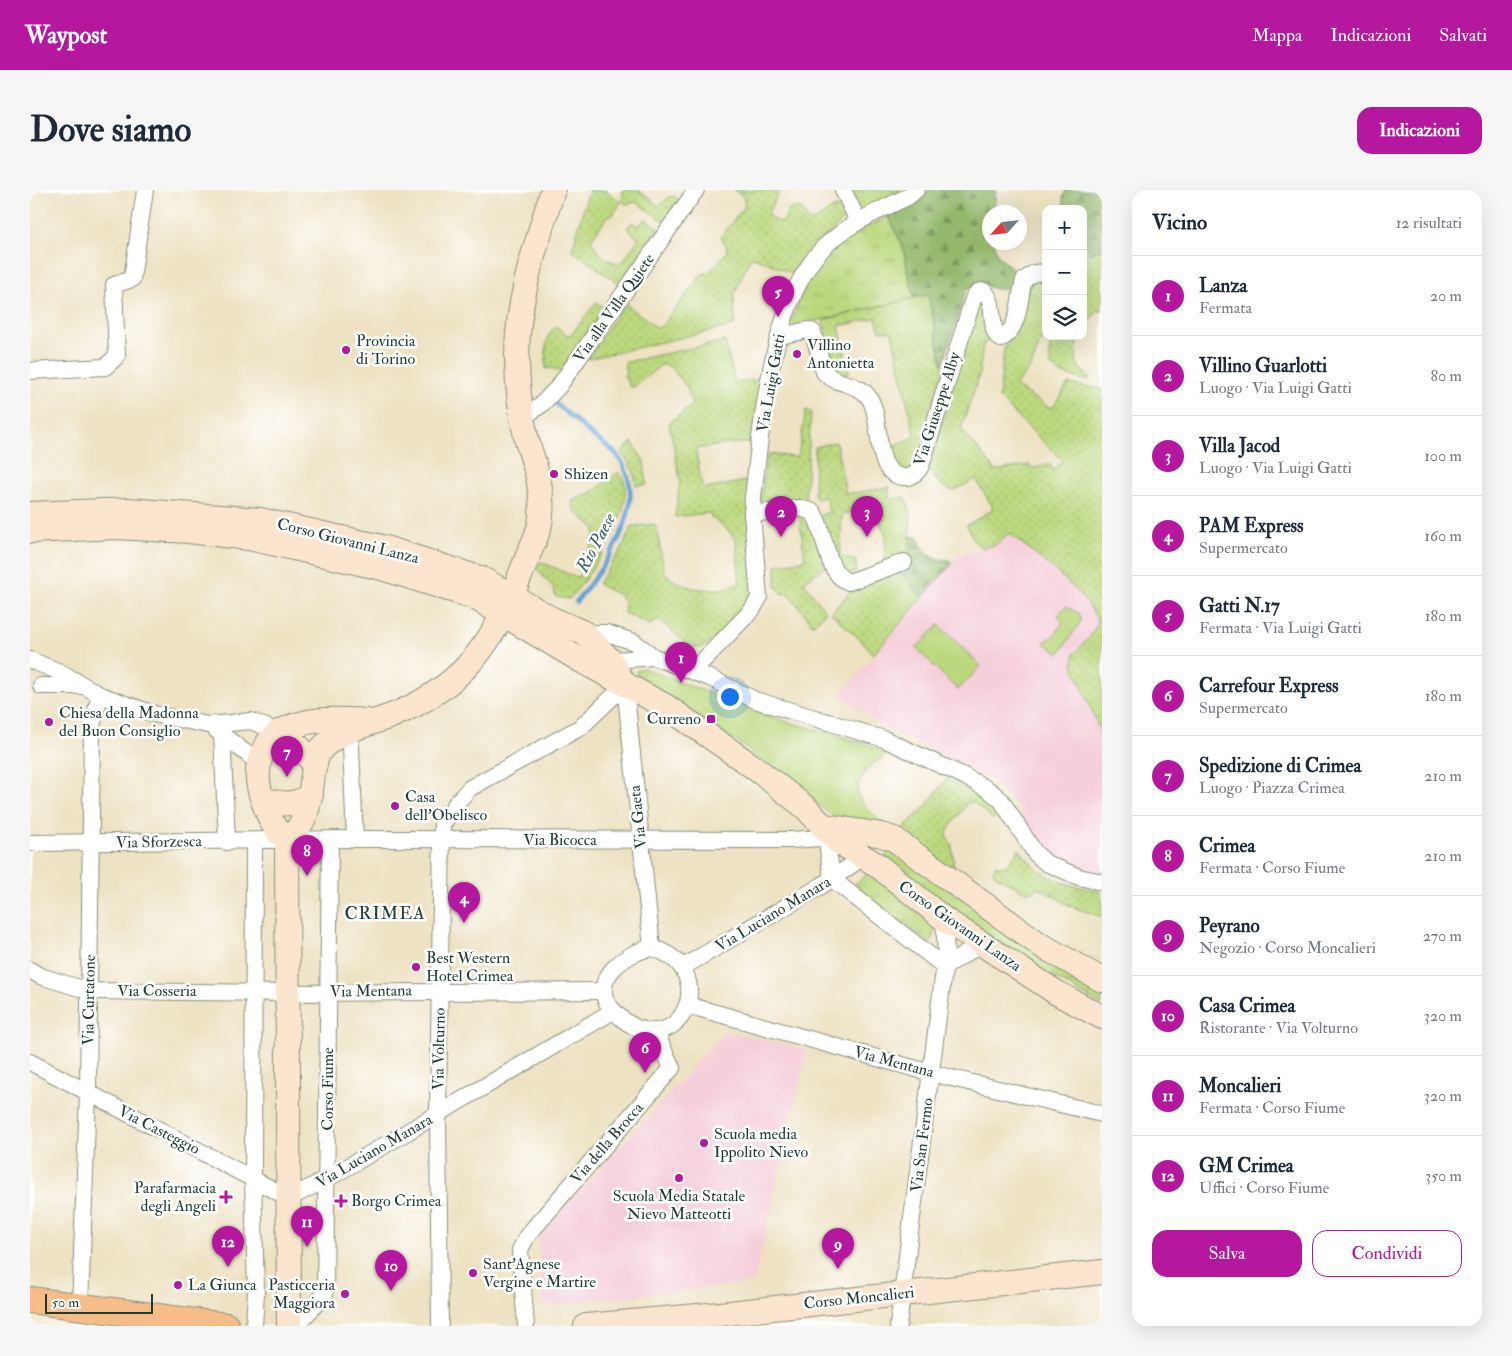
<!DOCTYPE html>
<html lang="it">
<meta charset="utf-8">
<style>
body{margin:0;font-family:"IM FELL Double Pica",serif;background:#f6f6f7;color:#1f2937}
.controls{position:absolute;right:15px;top:15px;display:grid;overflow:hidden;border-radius:10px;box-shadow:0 5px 20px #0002}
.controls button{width:45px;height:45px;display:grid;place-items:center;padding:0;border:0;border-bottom:1px solid #e0e1e3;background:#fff;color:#1f2937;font:25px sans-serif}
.compass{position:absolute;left:952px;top:15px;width:45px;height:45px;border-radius:50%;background:#fff;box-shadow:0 5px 20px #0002;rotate:243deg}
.scale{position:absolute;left:15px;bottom:12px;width:108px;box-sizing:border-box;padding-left:5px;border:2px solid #1f3d34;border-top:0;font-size:14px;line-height:18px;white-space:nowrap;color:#1f3d34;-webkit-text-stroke:4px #fff;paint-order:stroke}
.you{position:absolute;left:699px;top:506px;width:18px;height:18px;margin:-12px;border:4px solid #fff;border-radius:50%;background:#1a73e8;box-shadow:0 0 0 8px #1a73e833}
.badge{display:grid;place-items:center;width:32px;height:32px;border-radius:50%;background:#b5179e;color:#fff;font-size:16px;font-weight:700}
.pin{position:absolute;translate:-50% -41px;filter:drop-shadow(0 1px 2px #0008)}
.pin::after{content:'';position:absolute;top:26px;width:18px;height:15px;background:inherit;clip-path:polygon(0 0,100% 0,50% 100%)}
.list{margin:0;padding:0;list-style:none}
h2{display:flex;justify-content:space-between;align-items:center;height:65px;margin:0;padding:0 20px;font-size:21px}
h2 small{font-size:16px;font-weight:400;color:#747a83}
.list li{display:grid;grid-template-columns:32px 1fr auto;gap:15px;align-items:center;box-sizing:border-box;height:80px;padding:0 20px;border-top:1px solid #e0e1e3}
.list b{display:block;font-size:19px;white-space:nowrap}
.list p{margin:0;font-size:16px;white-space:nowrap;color:#747a83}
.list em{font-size:16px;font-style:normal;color:#747a83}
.actions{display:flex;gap:10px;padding:15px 20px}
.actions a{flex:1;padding:11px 0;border:1px solid #b5179e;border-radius:15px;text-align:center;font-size:18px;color:#b5179e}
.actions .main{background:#b5179e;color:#fff}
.icon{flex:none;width:28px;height:28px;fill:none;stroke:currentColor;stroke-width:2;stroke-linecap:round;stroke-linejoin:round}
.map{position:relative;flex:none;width:1072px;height:1136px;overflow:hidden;border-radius:15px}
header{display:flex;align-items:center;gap:30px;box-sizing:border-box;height:70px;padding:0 25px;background:#b5179e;color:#fff}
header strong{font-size:24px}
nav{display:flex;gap:28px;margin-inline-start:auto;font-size:18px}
.intro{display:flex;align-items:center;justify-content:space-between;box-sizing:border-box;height:120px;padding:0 30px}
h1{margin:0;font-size:35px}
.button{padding:12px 22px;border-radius:15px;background:#b5179e;color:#fff;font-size:18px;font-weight:700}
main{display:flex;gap:30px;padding:0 30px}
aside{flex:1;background:#fff;border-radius:15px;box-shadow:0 5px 20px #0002}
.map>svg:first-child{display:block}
</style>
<header>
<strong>Waypost</strong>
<nav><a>Mappa</a><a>Indicazioni</a><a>Salvati</a></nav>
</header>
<div class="intro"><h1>Dove siamo</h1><a class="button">Indicazioni</a></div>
<main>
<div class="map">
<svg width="1072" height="1136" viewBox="0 0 1072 1136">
<defs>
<pattern id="grass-tufts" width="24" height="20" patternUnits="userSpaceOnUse" patternTransform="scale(1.25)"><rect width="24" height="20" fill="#bbd87d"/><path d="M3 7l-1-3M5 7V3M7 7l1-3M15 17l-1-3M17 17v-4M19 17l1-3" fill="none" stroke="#a0ba6d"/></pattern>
<pattern id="forest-firs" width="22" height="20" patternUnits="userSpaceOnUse" patternTransform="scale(1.25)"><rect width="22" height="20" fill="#94b86c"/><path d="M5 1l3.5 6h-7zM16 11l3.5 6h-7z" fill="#78975a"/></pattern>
<pattern id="garden-dots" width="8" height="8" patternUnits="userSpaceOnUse" patternTransform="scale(1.25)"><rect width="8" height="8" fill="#bbd87d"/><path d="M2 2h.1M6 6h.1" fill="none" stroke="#a0ba6d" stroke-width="1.8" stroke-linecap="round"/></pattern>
</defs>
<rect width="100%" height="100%" fill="#fff"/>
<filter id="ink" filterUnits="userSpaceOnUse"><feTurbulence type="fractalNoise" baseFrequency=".02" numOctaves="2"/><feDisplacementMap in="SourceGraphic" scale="10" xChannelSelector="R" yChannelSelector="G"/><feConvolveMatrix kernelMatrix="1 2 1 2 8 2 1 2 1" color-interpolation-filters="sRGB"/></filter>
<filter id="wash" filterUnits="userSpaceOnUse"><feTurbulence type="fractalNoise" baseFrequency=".0096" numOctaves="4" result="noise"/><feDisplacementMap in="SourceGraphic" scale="20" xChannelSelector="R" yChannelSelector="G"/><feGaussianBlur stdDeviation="1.12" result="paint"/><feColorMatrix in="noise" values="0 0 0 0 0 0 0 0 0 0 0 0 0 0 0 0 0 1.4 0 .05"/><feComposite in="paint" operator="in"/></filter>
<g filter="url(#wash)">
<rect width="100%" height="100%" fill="#ede2c2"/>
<g fill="#f5cfda">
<path d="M1072,288V683L1033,673L1012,659L987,617L966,594L939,578L849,535L811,505L929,365L965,355L979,343Z"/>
<path d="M696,841L777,860L724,1093L513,1116L508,1047Z"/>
</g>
<g fill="url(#grass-tufts)" stroke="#6d8a58">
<path d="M858,26L872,55L884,108L765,136L761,132L777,90L806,55Z"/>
<path d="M862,659L1072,802V816C996,771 923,724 855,667Z"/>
<path d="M840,683L906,735L900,754L824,694Z"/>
</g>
<g fill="url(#forest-firs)" stroke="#5a7a50">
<path d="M897,0H966L964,22H959V52L964,53C967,74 983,71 989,90C979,103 964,101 951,93L936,100L913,175L898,105L884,108L872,55L858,26L889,12Z"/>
<path d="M1036,0H1072V60L1061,63L1053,57V19H1034L1033,8Z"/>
<path d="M880,346L887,347C895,361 901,371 919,370L922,374L892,408L867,380L878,372Z"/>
</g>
<g fill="#bbd87d" stroke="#6d8a58">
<path d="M1036,416L1049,424L1051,431L1029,464L1014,452L1022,448L1033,433L1028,425Z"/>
<path d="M909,435L951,476L928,500L886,458Z"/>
<path d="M612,478L748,529L837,554L856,564C853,568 848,570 844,573C812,602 833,616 858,637L804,627L709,553L610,489L607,486L606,481Z"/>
</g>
<g fill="url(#garden-dots)" stroke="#6d8a58">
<path d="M559,0H575L591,12L583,25L578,26L561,50C567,62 577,74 592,72L609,49L597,38L602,32L608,36L615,29L628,38L624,46L589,94L542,60Z"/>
<path d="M593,0H608L629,16L639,7L644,6L649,10L634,30H632L606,12L596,14L592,11Z"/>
<path d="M704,0H750L738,23C739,29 748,32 753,32L759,20L766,17L772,20L778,30L784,31L805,17L811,18L813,31L788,52L763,84L724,67L720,68L704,105L705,133L703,136L557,169L595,113L627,138L631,137L672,84L678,83L697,62V57L691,47L715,16L713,6Z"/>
<path d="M820,0H872L830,20Z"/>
<path d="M1072,60V121H1068L1053,138V65Z"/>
<path d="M1005,88L1016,89V137L1001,177L985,196L1020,218L1024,216L1038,194L1072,199V273L1068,284L1072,288V546L1043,475L1044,464L1060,447L1068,432C1055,399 1006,366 979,343L965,355L952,358L944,351L937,335L962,320V316L946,289L923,301C912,297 903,289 899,277L947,112L952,110L957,121L958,151L953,155L949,186L931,239C938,249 962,273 964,281L999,275L1002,278L1021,275L1022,281L1033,271L969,208L974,159L988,137L998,97Z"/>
<path d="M898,105L913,179L885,276L877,281L864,277L857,258L885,247L862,143L860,141H850L846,128L809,136L819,182L817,185L803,180L793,130Z"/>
<path d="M566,112L574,118L531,181L520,178L516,179C516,164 513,147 526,136L537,145L542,144Z"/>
<path d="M1024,146H1047L1046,171L1050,179L1060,188L1056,190L1029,183L1021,176L1019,161Z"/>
<path d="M695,151L705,193L731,189L733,192L724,253C707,252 685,256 667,259L666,262L672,296L675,299L720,290L724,403C723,406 722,411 720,414C717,421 675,460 668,458C651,454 642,437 628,430L620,435L594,423L595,413L589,405L569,395V392L591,360L602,336L624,334L627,339L634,381C650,402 686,403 710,394L706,351L699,341L681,327L680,323L645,327L650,290L639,233L662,215L657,197L640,176L631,175L604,197H600L594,186L596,182L594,176L596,172Z"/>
<path d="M776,220L781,222L775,316L732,317L730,313L737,264L768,267Z"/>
<path d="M602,252L614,271L617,295H606L604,283L592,262Z"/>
<path d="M806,252L816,304L859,297V307L861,309L875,307L881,322L879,366L854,372L856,345L845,324L818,322L812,326L810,366L826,371V382L815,386L790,325L799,322L796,307L786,309L784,306L785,257Z"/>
<path d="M587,283H590C613,312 559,387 539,409L526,407L523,397L506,379L508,373L512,372L545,387L550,386L565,344L564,337L544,321L542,311L563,302Z"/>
<path d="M769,324L779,326L795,377L774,392L796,422L783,435L758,403L752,404L746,396V375L775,370Z"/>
<path d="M867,380L892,408L843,465L837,456L801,423L824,397Z"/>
<path d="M917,589L949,605L969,624L963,629L943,612L937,613L918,640L917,647L922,655L924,679L869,642L895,617Z"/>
<path d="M989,659C1012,690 1035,694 1072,702V727L1042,717L1008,697L1002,702H996L965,685L963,681L965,676H976Z"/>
</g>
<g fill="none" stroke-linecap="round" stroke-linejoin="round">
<path stroke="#64a1d5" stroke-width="4.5" d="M525,213C538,224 551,235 563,246C571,252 581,258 587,265C624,313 576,374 546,412"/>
</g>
</g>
<g filter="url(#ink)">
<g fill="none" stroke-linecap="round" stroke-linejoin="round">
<defs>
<g id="street">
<path d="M813,0L828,31"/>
<path d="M750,146L778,140L783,142L794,182C805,195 826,192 837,205C855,225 840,283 873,287C882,288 887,283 891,276L944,106L948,102L954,101C968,113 957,142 971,149C990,139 989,107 994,90L1004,83L1016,82"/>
<path d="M0,181L75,177L87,166L84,95L102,89L115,0"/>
<path d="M492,228L511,215L529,196L666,0"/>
<path d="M722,324L770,318L783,322C796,340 795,385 819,392L874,372"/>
<path d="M554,443H577L604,452L624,467L680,488L725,510L854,549L934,586L959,600L971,610L1005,663L1016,673L1049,687L1072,692"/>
<path d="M0,470L30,482L70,505L124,524L178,535L221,531L248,542"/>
<path d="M572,471L624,467"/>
<path d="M663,481L722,420L729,408L722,324L723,307C732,234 741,110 794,57C819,33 849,21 879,6L886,0"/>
<path d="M595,495L622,758"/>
<path d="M11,496H54"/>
<path d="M186,540L229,573"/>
<path d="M319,542L321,557L325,649"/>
<path d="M192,543L197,652"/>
<path d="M795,637L802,689"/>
<path d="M0,653L325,649L762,650L804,647"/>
<path d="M802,689L915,777"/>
<path d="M622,758C698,780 644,888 581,818C557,791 597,761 622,758Z"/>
<path d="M653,777L791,696L832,668"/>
<path d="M915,777L952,753"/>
<path d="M0,780L10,786L59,801L258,803L574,801"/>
<path d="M657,815L901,883L1072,924"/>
<path d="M0,872L259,1008L297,989L583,821"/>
<path d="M50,1116L58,904L62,536L70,505"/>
<path d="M224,1136L226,1102L223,989L224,651"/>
<path d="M266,1136L295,1104L300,650"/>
<path d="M410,1136L408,924L412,635L427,612L440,598L551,537L595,495"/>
<path d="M496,1136L490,1060L497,1046L642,878L626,843"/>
<path d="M868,1136L916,765L914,729"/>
</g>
<g id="secondary">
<path d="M0,324L98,320L230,330L352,357L452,389L522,429L554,443L581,471L593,492"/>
<path d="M0,341L86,337L159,341L219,348L352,378L444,407L550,470L637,517L725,578L776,618L807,651L847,675L914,729L1027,803L1072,827"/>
<path d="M248,542L268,556L285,574"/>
<path d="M233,609C251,615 265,616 281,605"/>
<path d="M795,636L852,645L864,649L1009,754L1072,790"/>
<path d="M257,650C292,622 274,574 294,556C312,540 340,534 361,526C391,514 416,499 438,475C467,445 484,402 499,363C503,354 508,344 510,334C512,323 512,311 510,299C508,282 502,267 497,251C490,223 487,195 487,166C487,108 506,55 523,0"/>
<path d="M257,650L259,1136"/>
<path d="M257,650C243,640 238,624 232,608C227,594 226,580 231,566C246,525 301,529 337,531"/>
<path d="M556,1136L690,1124L1072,1082"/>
</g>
<path id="primary" d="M0,1110L196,1136"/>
</defs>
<use href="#street" stroke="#86907b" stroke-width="18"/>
<use href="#secondary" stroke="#86907b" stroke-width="26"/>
<use href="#primary" stroke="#86907b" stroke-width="28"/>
<use href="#street" stroke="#fff" stroke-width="16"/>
<use href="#secondary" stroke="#fce5cf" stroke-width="24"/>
<use href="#primary" stroke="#f7bd88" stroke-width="26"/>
</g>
</g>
<g fill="#b5179e" stroke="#fff" stroke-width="2">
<circle cx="316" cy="160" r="5"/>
<circle cx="767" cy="164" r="5"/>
<circle cx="524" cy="284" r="5"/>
<rect x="676" y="524" width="10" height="10" rx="2.5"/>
<circle cx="19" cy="532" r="5"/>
<circle cx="365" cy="616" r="5"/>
<circle cx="386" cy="777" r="5"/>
<circle cx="674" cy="953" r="5"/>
<circle cx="649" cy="988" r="5"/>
<path d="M193.5 999.5h5v5h5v5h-5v5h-5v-5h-5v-5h5z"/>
<path d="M308.5 1003.5h5v5h5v5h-5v5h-5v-5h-5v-5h5z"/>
<circle cx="443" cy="1083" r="5"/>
<circle cx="148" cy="1095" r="5"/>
<circle cx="315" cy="1104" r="5"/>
</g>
<g text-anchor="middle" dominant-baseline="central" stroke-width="5" stroke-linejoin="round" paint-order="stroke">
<g font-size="16" fill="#1f3d34" stroke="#fff">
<text transform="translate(584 118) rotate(-55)">Via alla Villa Quiete</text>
<text transform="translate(741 193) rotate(-80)">Via Luigi Gatti</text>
<text transform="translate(907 219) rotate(-72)">Via Giuseppe Alby</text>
<text transform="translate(318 351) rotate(14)">Corso Giovanni Lanza</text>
<text transform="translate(608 627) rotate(-96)">Via Gaeta</text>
<text x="530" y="650">Via Bicocca</text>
<text transform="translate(129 652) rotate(-1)">Via Sforzesca</text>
<text transform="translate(743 724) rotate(-31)">Via Luciano Manara</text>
<text transform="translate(930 736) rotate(35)">Corso Giovanni Lanza</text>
<text x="127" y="801">Via Cosseria</text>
<text transform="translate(341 801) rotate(-1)">Via Mentana</text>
<text transform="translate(59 810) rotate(-89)">Via Curtatone</text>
<text transform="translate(409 859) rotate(-89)">Via Volturno</text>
<text transform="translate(864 872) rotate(15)">Via Mentana</text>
<text transform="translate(298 899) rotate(-90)">Corso Fiume</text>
<text transform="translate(129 940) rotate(27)">Via Casteggio</text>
<text transform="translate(577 953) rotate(-49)">Via della Brocca</text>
<text transform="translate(892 955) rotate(-83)">Via San Fermo</text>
<text transform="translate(344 961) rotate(-30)">Via Luciano Manara</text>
<text transform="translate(829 1108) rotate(-6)">Corso Moncalieri</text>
</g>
<g font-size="16" fill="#1f3d34" stroke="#fff" text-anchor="start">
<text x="326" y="151">Provincia<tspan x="326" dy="18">di Torino</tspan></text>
<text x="777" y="155">Villino<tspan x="777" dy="18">Antonietta</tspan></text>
<text x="534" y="284">Shizen</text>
<text x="29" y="523">Chiesa della Madonna<tspan x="29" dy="18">del Buon Consiglio</tspan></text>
<text x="671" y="529" text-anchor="end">Curreno</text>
<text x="375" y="607">Casa<tspan x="375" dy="18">dell'Obelisco</tspan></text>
<text x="396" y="768">Best Western<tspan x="396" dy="18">Hotel Crimea</tspan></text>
<text x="684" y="944">Scuola media<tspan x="684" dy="18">Ippolito Nievo</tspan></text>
<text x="186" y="998" text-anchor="end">Parafarmacia<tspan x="186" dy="18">degli Angeli</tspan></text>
<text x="649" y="1006" text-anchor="middle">Scuola Media Statale<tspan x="649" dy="18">Nievo Matteotti</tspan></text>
<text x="321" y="1011">Borgo Crimea</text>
<text x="453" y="1074">Sant'Agnese<tspan x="453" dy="18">Vergine e Martire</tspan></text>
<text x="158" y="1095">La Giunca</text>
<text x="305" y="1095" text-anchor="end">Pasticceria<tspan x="305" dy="18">Maggiora</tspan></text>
</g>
<g font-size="18" font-style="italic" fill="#37606c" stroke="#fff">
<text transform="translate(566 353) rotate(-62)">Rio Paese</text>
</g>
<g font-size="18" letter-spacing="1" fill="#1f3d34" stroke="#fff">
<text x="355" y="723">CRIMEA</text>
</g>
</g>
</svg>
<div class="controls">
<button>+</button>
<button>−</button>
<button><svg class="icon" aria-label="layers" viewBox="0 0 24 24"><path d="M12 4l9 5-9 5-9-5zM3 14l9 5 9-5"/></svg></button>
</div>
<svg class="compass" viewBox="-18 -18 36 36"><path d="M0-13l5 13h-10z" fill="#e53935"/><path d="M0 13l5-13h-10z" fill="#747a83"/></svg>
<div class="scale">50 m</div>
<div class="you"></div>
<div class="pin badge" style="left:651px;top:493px">1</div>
<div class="pin badge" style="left:751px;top:347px">2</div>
<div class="pin badge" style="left:837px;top:347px">3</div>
<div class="pin badge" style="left:434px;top:733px">4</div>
<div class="pin badge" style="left:748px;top:127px">5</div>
<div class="pin badge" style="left:615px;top:883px">6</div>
<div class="pin badge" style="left:257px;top:587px">7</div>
<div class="pin badge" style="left:277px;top:686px">8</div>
<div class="pin badge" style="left:808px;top:1079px">9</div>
<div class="pin badge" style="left:361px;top:1101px">10</div>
<div class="pin badge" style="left:277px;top:1057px">11</div>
<div class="pin badge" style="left:198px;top:1077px">12</div>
</div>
<aside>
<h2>Vicino<small>12 risultati</small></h2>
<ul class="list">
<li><span class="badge">1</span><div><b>Lanza</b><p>Fermata</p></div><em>20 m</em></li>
<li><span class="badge">2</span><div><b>Villino Guarlotti</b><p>Luogo · Via Luigi Gatti</p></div><em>80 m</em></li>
<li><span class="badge">3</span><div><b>Villa Jacod</b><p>Luogo · Via Luigi Gatti</p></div><em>100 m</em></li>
<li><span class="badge">4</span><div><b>PAM Express</b><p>Supermercato</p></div><em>160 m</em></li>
<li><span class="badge">5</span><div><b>Gatti N.17</b><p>Fermata · Via Luigi Gatti</p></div><em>180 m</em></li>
<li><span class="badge">6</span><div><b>Carrefour Express</b><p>Supermercato</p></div><em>180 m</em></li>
<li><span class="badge">7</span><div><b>Spedizione di Crimea</b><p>Luogo · Piazza Crimea</p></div><em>210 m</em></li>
<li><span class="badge">8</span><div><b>Crimea</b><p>Fermata · Corso Fiume</p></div><em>210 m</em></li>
<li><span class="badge">9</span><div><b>Peyrano</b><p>Negozio · Corso Moncalieri</p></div><em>270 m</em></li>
<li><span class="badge">10</span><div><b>Casa Crimea</b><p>Ristorante · Via Volturno</p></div><em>320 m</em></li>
<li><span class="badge">11</span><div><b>Moncalieri</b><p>Fermata · Corso Fiume</p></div><em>320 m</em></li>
<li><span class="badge">12</span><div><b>GM Crimea</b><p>Uffici · Corso Fiume</p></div><em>350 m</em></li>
</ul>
<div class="actions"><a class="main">Salva</a><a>Condividi</a></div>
</aside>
</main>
